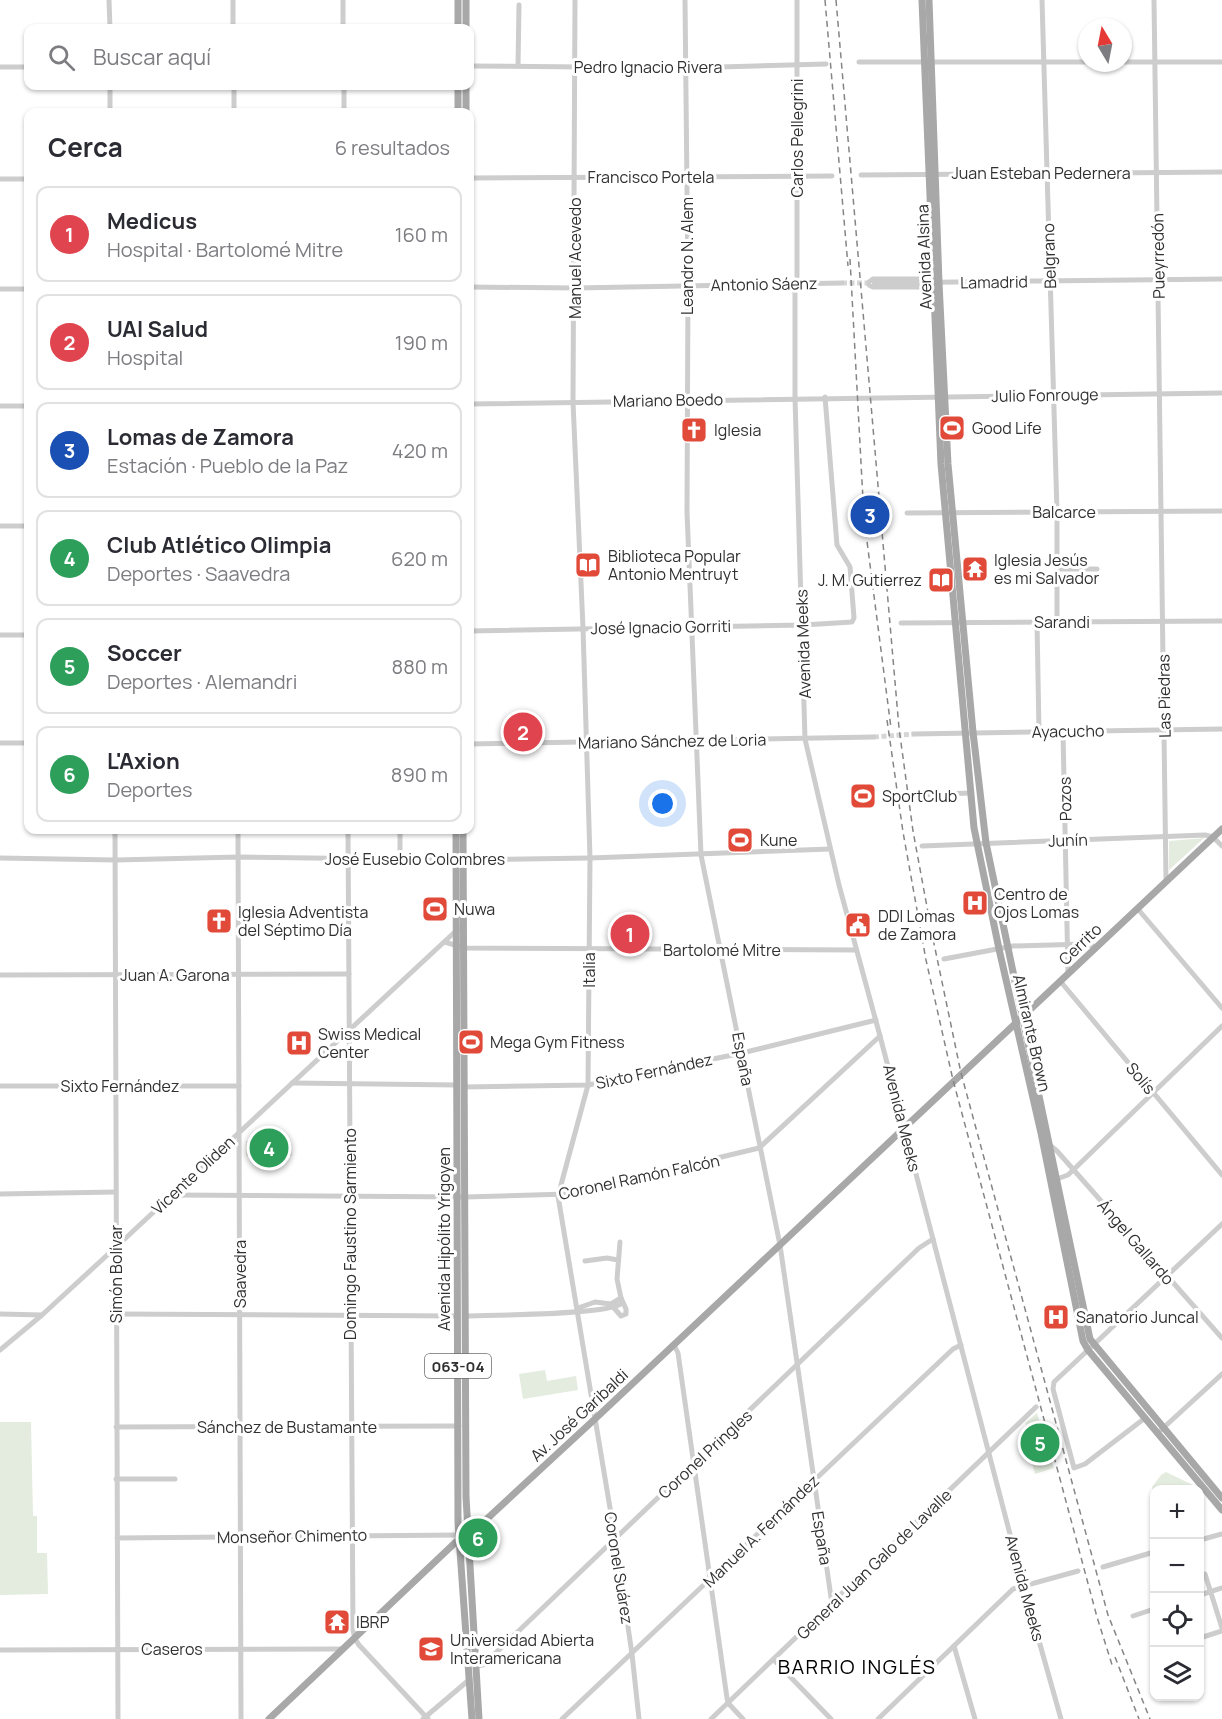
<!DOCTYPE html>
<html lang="es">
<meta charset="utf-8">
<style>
body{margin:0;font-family:Manrope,sans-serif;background:#f2f2f3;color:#2b2b33}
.controls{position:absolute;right:18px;bottom:18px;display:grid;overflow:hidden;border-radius:12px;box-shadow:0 2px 4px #0004}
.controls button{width:54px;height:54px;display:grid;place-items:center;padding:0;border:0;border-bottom:2px solid #e1e1e2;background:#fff;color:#2b2b33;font:30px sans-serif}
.compass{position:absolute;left:1078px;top:18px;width:54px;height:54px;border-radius:50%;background:#fff;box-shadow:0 2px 4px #0004;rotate:350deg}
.you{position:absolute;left:663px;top:804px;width:21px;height:21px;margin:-15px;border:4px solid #fff;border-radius:50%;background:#1a73e8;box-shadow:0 0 0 9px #1a73e833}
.badge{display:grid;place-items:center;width:39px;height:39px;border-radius:50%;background:#e14a38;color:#fff;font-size:20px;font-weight:700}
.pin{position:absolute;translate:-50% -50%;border:3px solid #fff;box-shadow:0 2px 6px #0006}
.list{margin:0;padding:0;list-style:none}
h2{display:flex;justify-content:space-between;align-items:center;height:78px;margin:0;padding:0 24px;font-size:26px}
h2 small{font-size:20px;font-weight:400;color:#7c7c81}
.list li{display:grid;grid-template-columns:39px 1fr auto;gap:18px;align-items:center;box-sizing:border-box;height:96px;margin:0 12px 12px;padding:0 12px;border:2px solid #e1e1e2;border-radius:12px}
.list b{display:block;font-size:22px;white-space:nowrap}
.list p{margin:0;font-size:20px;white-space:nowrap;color:#7c7c81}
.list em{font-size:20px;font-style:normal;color:#7c7c81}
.icon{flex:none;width:33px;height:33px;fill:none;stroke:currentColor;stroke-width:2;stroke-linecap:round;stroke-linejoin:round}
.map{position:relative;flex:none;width:1222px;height:1719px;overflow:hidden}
.search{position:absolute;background:#fff;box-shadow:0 2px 4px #0004;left:24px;top:24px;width:450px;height:66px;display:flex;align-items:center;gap:15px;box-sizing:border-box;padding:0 21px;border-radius:12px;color:#7c7c81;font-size:22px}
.panel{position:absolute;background:#fff;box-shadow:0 2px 4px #0004;left:24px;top:108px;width:450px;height:726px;border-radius:12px}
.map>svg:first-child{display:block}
</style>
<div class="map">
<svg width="1222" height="1719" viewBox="0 0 1222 1719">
<rect width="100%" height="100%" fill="#fff"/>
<g fill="#e4ecdf">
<path d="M1204,838L1169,870V841Z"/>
<path d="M246,1141H290L292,1156H246Z"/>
<path d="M545,1370L547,1381L576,1376L578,1390L523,1399L519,1374Z"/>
<path d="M1037,1413L1054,1468L1035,1474L1027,1445L1040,1441L1025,1423Z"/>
<path d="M0,1422H31L33,1516H37V1553H47L48,1594L0,1595Z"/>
<path d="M1166,1472L1191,1484L1197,1489L1154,1490V1497L1152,1487L1161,1475Z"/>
</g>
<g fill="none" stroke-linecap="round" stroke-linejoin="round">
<g stroke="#d6d6d6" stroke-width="5" stroke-dasharray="5 2.5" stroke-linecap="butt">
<path d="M842,283H875"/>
<path d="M874,737L914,734"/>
</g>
<g stroke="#cdcdcd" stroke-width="5">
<path d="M109,0L110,28"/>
<path d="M233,0V28"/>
<path d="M343,0V28"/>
<path d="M575,0L573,402L583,628L590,858L588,1085L558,1196L615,1538L632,1654L639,1719"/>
<path d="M685,0L688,285L687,512L701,855L780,1245L832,1604"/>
<path d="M1042,0L1057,512V622"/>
<path d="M1154,0L1166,880"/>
<path d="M859,62H1087"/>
<path d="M1123,62H1222"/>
<path d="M470,66L685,68L826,64"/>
<path d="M518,66L519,5"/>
<path d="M0,67H28"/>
<path d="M234,86V112"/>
<path d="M344,86V112"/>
<path d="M110,112V86"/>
<path d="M861,175L1222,172"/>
<path d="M470,178L832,176"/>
<path d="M0,179H28"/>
<path d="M797,276V0"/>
<path d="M933,279H873L869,282V285L873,287H933"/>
<path d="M875,283L1222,279"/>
<path d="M789,284L794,287L795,294V398L805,739L839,885L880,1036L1023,1584L1061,1719"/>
<path d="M470,287L575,288L842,283"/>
<path d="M0,289H28"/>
<path d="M470,404L1222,393"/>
<path d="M0,406H28"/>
<path d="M907,513L1222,511"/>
<path d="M0,526H28"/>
<path d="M1057,569H1097"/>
<path d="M1037,622L1039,732"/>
<path d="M901,623L1222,621"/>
<path d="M470,631L803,625L852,622L854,618L850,567L837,545L825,397"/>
<path d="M0,635H28"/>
<path d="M1063,732L1068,974"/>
<path d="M914,734L1222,729"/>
<path d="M0,743H28"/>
<path d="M470,744L874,737"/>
<path d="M913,795L971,793"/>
<path d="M115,830L118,1719"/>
<path d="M238,830L241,1719"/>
<path d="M348,830L353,1630L355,1639L359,1645L428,1719"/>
<path d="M922,846L1205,835L1213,837L1222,846"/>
<path d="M0,858L116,860L238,857L464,860L590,858L830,849"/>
<path d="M400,860V830"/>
<path d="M1137,908L1222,1008"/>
<path d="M445,942L464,948L856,950"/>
<path d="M944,959L1013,946L1086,944L1096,947"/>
<path d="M0,975L349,974"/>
<path d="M1061,982L1222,1175"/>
<path d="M292,1083L457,1085"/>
<path d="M0,1086H239"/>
<path d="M464,1087L588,1085L742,1053L876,1020"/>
<path d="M1051,1146L1057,1151L1222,1338"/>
<path d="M1054,1180L1068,1175L1222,1026"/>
<path d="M0,1194L116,1192"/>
<path d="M171,1195L465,1197L567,1194L759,1148L880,1036"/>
<path d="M620,1242L617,1279L621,1298"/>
<path d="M585,1261L607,1258L618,1260"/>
<path d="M578,1308L595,1302L611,1304L621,1298L626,1309V1314L621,1316L614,1308"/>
<path d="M0,1314L42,1315"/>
<path d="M117,1314L458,1316"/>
<path d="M465,1316C489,1315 611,1315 622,1303"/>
<path d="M674,1345L678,1353L727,1698L728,1703L743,1719"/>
<path d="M0,1350L42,1315L116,1247L458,929"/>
<path d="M1145,1418L1085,1464L1074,1468L1053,1389L1054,1382L1222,1224"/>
<path d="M116,1427L459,1426"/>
<path d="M1161,1430L1222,1374"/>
<path d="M116,1479H175"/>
<path d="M117,1538L460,1535"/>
<path d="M1200,1540L1222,1534"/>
<path d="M1103,1567L1154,1552"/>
<path d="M1205,1574L1222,1628"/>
<path d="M1200,1595L1222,1588"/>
<path d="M1133,1616L1154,1609"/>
<path d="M1200,1638L1222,1631"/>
<path d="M954,1646L975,1719"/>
<path d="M0,1650L344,1649"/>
<path d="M774,1660L831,1719"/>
<path d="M476,1666L483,1665L919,1248L933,1239"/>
<path d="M423,1719L470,1679"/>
<path d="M562,1719L953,1349L961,1345"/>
<path d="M711,1719L1036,1407"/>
<path d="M878,1719L1013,1589L1078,1571"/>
</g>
<g stroke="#a8a8a8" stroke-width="7">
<path d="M922,0L941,464L974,828L999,949L1041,1133L1083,1341L1088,1350L1222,1510"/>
<path d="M929,0L939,283L948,464L973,732L986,843L1090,1339L1222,1498"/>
<path d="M458,28V0"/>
<path d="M466,28V0"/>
<path d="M458,112V86"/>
<path d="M466,112V86"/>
<path d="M456,830L458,1523L472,1719"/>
<path d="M463,830L466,1497L479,1719"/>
<path d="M269,1719L459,1539L477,1528L596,1418L1222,829"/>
</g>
<g stroke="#858585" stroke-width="1.5" stroke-dasharray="6 4.5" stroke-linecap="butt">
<path d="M825,0L848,266"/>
<path d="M836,0L899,728L913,831L932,934L961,1073L1108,1615L1150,1719"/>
<path d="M850,259L864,518L891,728"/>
<path d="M887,720L903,832L926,960L953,1080L1097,1617L1113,1668"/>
<path d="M1115,1657L1139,1719"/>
</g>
</g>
<defs>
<symbol id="stadium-square" viewBox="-11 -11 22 22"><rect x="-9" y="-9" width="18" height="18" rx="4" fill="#e14a38" stroke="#fff"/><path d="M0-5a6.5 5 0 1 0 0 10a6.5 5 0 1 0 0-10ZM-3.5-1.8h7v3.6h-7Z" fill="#fff"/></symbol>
<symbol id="church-square" viewBox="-11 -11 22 22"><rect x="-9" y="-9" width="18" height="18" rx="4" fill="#e14a38" stroke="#fff"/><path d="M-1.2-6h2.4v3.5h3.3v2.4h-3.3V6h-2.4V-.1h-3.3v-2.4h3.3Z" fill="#fff"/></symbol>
<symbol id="library-square" viewBox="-11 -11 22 22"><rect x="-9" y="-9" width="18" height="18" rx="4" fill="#e14a38" stroke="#fff"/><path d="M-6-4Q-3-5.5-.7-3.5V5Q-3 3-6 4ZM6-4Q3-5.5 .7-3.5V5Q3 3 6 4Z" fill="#fff"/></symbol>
<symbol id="temple-square" viewBox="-11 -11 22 22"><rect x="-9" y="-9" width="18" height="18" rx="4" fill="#e14a38" stroke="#fff"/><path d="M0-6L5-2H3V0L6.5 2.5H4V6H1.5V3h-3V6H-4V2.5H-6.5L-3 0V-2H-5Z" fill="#fff"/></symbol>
<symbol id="hospital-square" viewBox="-11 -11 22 22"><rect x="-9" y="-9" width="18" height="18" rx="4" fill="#e14a38" stroke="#fff"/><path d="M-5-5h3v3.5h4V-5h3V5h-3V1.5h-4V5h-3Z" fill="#fff"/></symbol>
<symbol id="civic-square" viewBox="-11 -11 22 22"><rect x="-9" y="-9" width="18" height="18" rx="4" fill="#e14a38" stroke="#fff"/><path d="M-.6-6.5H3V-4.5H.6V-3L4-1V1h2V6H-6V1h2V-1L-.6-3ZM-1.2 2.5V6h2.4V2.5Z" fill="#fff"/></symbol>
<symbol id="university-square" viewBox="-11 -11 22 22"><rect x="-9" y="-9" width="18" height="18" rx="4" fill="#e14a38" stroke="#fff"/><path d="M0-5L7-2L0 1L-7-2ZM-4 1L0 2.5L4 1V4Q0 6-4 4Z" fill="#fff"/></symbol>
</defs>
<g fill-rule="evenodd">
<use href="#stadium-square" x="937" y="413" width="30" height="30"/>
<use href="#church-square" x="679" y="415" width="30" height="30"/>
<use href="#library-square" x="573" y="550" width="30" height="30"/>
<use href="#temple-square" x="960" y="554" width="30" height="30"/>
<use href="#library-square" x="926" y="565" width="30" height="30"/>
<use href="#stadium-square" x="848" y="781" width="30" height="30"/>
<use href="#stadium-square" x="725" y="825" width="30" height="30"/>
<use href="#hospital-square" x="960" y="888" width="30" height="30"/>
<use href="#stadium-square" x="420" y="894" width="30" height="30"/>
<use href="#church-square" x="204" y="906" width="30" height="30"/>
<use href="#civic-square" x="843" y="910" width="30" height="30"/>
<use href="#stadium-square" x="456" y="1027" width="30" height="30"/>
<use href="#hospital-square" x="284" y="1028" width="30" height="30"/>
<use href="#hospital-square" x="1041" y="1302" width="30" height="30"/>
<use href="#temple-square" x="322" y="1607" width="30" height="30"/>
<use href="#university-square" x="416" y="1634" width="30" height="30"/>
</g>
<g text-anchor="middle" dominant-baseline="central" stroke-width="6" stroke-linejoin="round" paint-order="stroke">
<rect fill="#fff" stroke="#6e6e6e" stroke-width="1.5" x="425" y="1354" width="66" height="24" rx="4.5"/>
<g font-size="15" font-weight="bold" fill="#303030">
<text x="458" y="1366">063-04</text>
</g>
<g font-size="16" fill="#303030" stroke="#fff">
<text x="648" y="67">Pedro Ignacio Rivera</text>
<text transform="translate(797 138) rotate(-90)">Carlos Pellegrini</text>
<text x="1041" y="173">Juan Esteban Pedernera</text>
<text x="651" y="177">Francisco Portela</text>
<text transform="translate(687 256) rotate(-90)">Leandro N. Alem</text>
<text transform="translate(1049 256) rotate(-92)">Belgrano</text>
<text transform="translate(1158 256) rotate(-91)">Pueyrredón</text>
<text transform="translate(924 257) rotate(-92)">Avenida Alsina</text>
<text transform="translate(575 258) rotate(-90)">Manuel Acevedo</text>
<text transform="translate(994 282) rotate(-1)">Lamadrid</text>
<text transform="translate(764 284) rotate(-1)">Antonio Sáenz</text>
<text transform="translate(1045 395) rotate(-1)">Julio Fonrouge</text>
<text transform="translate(668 400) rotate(-1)">Mariano Boedo</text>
<text x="1064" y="512">Balcarce</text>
<text x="1062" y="622">Sarandi</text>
<text transform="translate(661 627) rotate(-1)">José Ignacio Gorriti</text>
<text transform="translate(803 644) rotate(-92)">Avenida Meeks</text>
<text transform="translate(1164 696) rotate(-91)">Las Piedras</text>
<text transform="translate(1068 731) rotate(-1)">Ayacucho</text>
<text transform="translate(672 741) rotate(-1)">Mariano Sánchez de Loria</text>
<text transform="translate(1065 799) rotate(-91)">Pozos</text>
<text transform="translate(1068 840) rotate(-2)">Junín</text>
<text x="415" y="859">José Eusebio Colombres</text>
<text transform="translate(1080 944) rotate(-44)">Cerrito</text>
<text x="722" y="950">Bartolomé Mitre</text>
<text transform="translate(589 970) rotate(-90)">Italia</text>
<text x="175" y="975">Juan A. Garona</text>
<text transform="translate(1032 1033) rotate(77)">Almirante Brown</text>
<text transform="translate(743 1059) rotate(79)">España</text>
<text transform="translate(654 1071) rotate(-12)">Sixto Fernández</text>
<text transform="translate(1141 1078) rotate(50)">Solís</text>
<text x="120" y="1086">Sixto Fernández</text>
<text transform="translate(902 1118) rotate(76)">Avenida Meeks</text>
<text transform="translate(193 1175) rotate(-43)">Vicente Oliden</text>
<text transform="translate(639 1177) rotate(-12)">Coronel Ramón Falcón</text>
<text transform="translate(350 1234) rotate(-90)">Domingo Faustino Sarmiento</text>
<text transform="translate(444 1239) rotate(-90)">Avenida Hipólito Yrigoyen</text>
<text transform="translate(1136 1242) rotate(49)">Ángel Gallardo</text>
<text transform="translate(116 1274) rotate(-90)">Simón Bolívar</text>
<text transform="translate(240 1274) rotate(-90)">Saavedra</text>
<text transform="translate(579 1415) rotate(-43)">Av. José Garibaldi</text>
<text x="287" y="1427">Sánchez de Bustamante</text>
<text transform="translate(705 1454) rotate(-43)">Coronel Pringles</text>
<text transform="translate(761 1531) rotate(-44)">Manuel A. Fernández</text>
<text transform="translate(292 1536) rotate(-1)">Monseñor Chimento</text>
<text transform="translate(822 1538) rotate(81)">España</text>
<text transform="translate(874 1564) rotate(-44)">General Juan Galo de Lavalle</text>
<text transform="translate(619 1568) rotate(81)">Coronel Suárez</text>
<text transform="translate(1025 1588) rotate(75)">Avenida Meeks</text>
<text x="172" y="1649">Caseros</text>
</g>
<g font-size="16" fill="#303030" stroke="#fff" text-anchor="start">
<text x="972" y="428">Good Life</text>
<text x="714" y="430">Iglesia</text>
<text x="608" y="556">Biblioteca Popular<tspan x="608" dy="18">Antonio Mentruyt</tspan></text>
<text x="994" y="560">Iglesia Jesús<tspan x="994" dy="18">es mi Salvador</tspan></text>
<text x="922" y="580" text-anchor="end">J. M. Gutierrez</text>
<text x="882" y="796">SportClub</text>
<text x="760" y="840">Kune</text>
<text x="994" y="894">Centro de<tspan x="994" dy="18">Ojos Lomas</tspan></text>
<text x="454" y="909">Nuwa</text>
<text x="238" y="912">Iglesia Adventista<tspan x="238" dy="18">del Séptimo Día</tspan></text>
<text x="878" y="916">DDI Lomas<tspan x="878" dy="18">de Zamora</tspan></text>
<text x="318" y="1034">Swiss Medical<tspan x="318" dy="18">Center</tspan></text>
<text x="490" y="1042">Mega Gym Fitness</text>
<text x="1076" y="1317">Sanatorio Juncal</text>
<text x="356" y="1622">IBRP</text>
<text x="450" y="1640">Universidad Abierta<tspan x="450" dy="18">Interamericana</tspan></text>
</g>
<g font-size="20" letter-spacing="1.5" fill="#000" stroke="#fff">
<text x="857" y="1666">BARRIO INGLÉS</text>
</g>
</g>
</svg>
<div class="controls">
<button>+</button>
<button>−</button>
<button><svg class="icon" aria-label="locate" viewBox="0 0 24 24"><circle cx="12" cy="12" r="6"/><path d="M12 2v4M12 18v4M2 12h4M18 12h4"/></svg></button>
<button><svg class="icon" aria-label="layers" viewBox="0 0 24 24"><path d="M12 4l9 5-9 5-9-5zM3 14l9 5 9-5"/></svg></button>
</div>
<svg class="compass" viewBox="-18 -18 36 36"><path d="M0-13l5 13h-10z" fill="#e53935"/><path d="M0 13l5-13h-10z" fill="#7c7c81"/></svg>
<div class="you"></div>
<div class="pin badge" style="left:630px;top:934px;background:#e0444e">1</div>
<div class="pin badge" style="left:523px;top:732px;background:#e0444e">2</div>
<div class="pin badge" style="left:870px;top:515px;background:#1a4fb4">3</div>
<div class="pin badge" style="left:269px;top:1148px;background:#2e9e5b">4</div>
<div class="pin badge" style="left:1040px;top:1443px;background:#2e9e5b">5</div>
<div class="pin badge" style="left:478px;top:1538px;background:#2e9e5b">6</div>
<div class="search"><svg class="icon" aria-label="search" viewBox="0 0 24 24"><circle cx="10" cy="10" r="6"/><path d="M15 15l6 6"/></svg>Buscar aquí</div>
<section class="panel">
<h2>Cerca<small>6 resultados</small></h2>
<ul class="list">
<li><span class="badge" style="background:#e0444e">1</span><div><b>Medicus</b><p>Hospital · Bartolomé Mitre</p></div><em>160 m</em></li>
<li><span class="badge" style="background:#e0444e">2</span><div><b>UAI Salud</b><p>Hospital</p></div><em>190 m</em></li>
<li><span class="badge" style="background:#1a4fb4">3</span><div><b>Lomas de Zamora</b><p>Estación · Pueblo de la Paz</p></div><em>420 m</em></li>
<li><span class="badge" style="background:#2e9e5b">4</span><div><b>Club Atlético Olimpia</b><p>Deportes · Saavedra</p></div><em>620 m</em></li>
<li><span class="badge" style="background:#2e9e5b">5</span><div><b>Soccer</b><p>Deportes · Alemandri</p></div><em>880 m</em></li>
<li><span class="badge" style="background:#2e9e5b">6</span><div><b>L'Axion</b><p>Deportes</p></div><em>890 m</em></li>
</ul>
</section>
</div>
